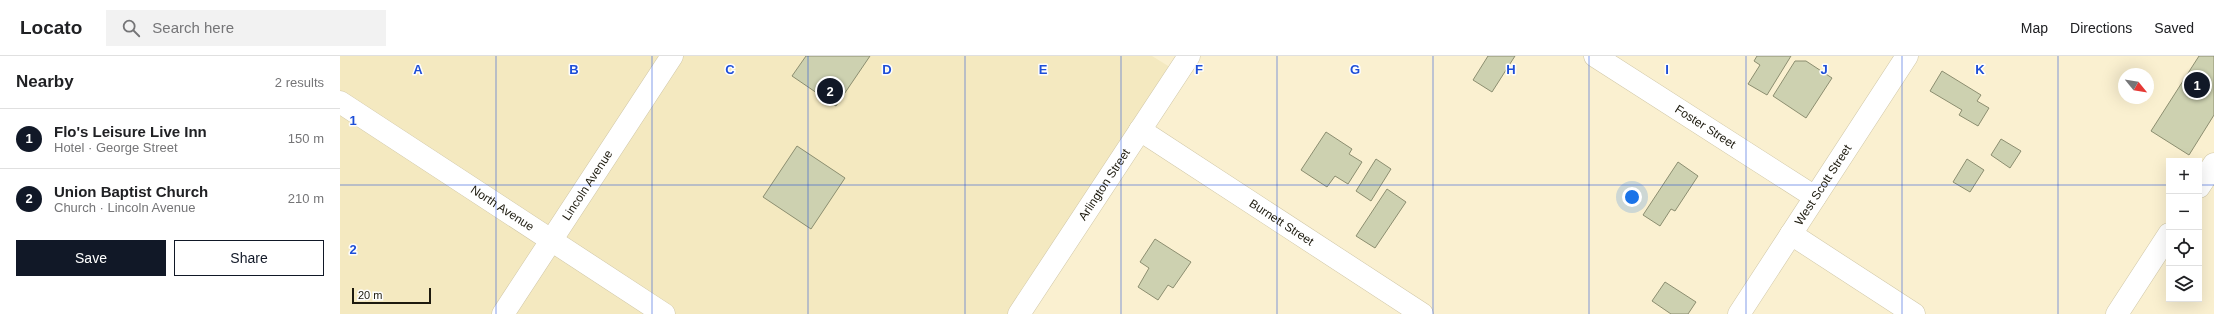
<!DOCTYPE html>
<meta charset="utf-8">
<style>
body{margin:0;font-family:Helvetica,sans-serif;background:#f2f2f2;color:#202124}
.controls{position:absolute;right:12px;bottom:12px;display:grid;overflow:hidden;border-radius:0px;box-shadow:0 4px 16px #0002}
.controls button{width:36px;height:36px;display:grid;place-items:center;padding:0;border:0;border-bottom:1px solid #e0e0e0;background:#fff;color:#202124;font:20px sans-serif}
.compass{position:absolute;left:1778px;top:12px;width:36px;height:36px;border-radius:50%;background:#fff;box-shadow:0 4px 16px #0002;rotate:120deg}
.scale{position:absolute;left:12px;bottom:10px;width:79px;box-sizing:border-box;padding-left:4px;border:2px solid #1d1a0e;border-top:0;font-size:11px;line-height:14px;white-space:nowrap;color:#1d1a0e;-webkit-text-stroke:3px #fdfdfd;paint-order:stroke}
.you{position:absolute;left:1292px;top:141px;width:14px;height:14px;margin:-10px;border:3px solid #fff;border-radius:50%;background:#1a73e8;box-shadow:0 0 0 6px #1a73e833}
.badge{display:grid;place-items:center;width:26px;height:26px;border-radius:50%;background:#111827;color:#fff;font-size:13px;font-weight:700}
.pin{position:absolute;translate:-50% -50%;border:2px solid #fff;box-shadow:0 1px 4px #0006}
.list{margin:0;padding:0;list-style:none}
h2{display:flex;justify-content:space-between;align-items:center;height:52px;margin:0;padding:0 16px;font-size:17px}
h2 small{font-size:13px;font-weight:400;color:#757577}
.list li{display:grid;grid-template-columns:26px 1fr auto;gap:12px;align-items:center;box-sizing:border-box;height:60px;padding:0 16px;border-top:1px solid #e0e0e0}
.list b{display:block;font-size:15px;white-space:nowrap}
.list p{margin:0;font-size:13px;white-space:nowrap;color:#757577}
.list em{font-size:13px;font-style:normal;color:#757577}
.actions{display:flex;gap:8px;padding:12px 16px}
.actions a{flex:1;padding:9px 0;border:1px solid #111827;border-radius:0px;text-align:center;font-size:14px;color:#111827}
.actions .main{background:#111827;color:#fff}
.icon{flex:none;width:22px;height:22px;fill:none;stroke:currentColor;stroke-width:2;stroke-linecap:round;stroke-linejoin:round}
.map{position:relative;flex:none;width:1874px;height:258px;overflow:hidden}
header{display:flex;align-items:center;gap:24px;box-sizing:border-box;height:56px;padding:0 20px;background:#fff;border-bottom:1px solid #e0e0e0}
header strong{font-size:19px}
nav{display:flex;gap:22px;margin-inline-start:auto;font-size:14px}
.search{width:280px;height:36px;background:#f2f2f2;display:flex;align-items:center;gap:10px;box-sizing:border-box;padding:0 14px;border-radius:0px;color:#757577;font-size:15px}
main{display:flex}
aside{flex:1;background:#fff}
.map>svg:first-child{display:block}
</style>
<header>
<strong>Locato</strong>
<div class="search"><svg class="icon" aria-label="search" viewBox="0 0 24 24"><circle cx="10" cy="10" r="6"/><path d="M15 15l6 6"/></svg>Search here</div>
<nav><a>Map</a><a>Directions</a><a>Saved</a></nav>
</header>
<main>
<aside>
<h2>Nearby<small>2 results</small></h2>
<ul class="list">
<li><span class="badge">1</span><div><b>Flo's Leisure Live Inn</b><p>Hotel · George Street</p></div><em>150 m</em></li>
<li><span class="badge">2</span><div><b>Union Baptist Church</b><p>Church · Lincoln Avenue</p></div><em>210 m</em></li>
</ul>
<div class="actions"><a class="main">Save</a><a>Share</a></div>
</aside>
<div class="map">
<svg width="1874" height="258" viewBox="0 0 1874 258">
<rect width="100%" height="100%" fill="#faf0d0"/>
<path fill="#f4e9c0" d="M0,0H812L838,16L679,258H0Z"/>
<g fill="#cdd1b0" stroke="#8c8e70">
<path d="M466,0H530L496,50L452,20Z"/>
<path d="M1148,0H1175L1152,36L1133,24Z"/>
<path d="M1417,0H1451L1427,39L1408,28L1420,9L1414,5Z"/>
<path d="M1859,0H1874V59L1849,99L1811,75Z"/>
<path d="M1455,5H1466L1492,22L1466,62L1433,40Z"/>
<path d="M1602,15L1641,39L1637,45L1649,52L1638,70L1619,59L1622,54L1590,35Z"/>
<path d="M986,76L1012,93L1009,98L1022,106L1008,128L995,120L987,131L961,114Z"/>
<path d="M1661,83L1681,95L1670,112L1651,99Z"/>
<path d="M457,90L505,122L471,173L423,141Z"/>
<path d="M1036,103L1051,113L1031,145L1016,135Z"/>
<path d="M1627,103L1644,114L1630,136L1613,126Z"/>
<path d="M1338,106L1358,120L1335,155L1331,153L1320,170L1303,159Z"/>
<path d="M1047,133L1066,146L1035,192L1016,180Z"/>
<path d="M815,183L851,206L833,232L828,229L818,244L798,231L809,212L800,206Z"/>
<path d="M1325,226L1356,246L1348,258H1331L1312,245Z"/>
</g>
<g fill="none" stroke-linecap="round" stroke-linejoin="round">
<defs>
<g id="minor">
<path id="s1" d="M1255,0L1475,141"/>
<path id="s2" d="M0,46L324,258"/>
<path id="s3" d="M800,74L1082,258"/>
<path d="M1859,131L1874,108"/>
<path d="M1451,178L1574,258"/>
<path id="s4" d="M163,258L332,0"/>
<path id="s5" d="M679,258L849,0"/>
<path id="s6" d="M1399,258L1567,0"/>
<path d="M1777,258L1829,178"/>
</g>
</defs>
<use href="#minor" stroke="#d0c7a7" stroke-width="23"/>
<use href="#minor" stroke="#fff" stroke-width="22"/>
</g>
<path fill="none" stroke="#1d4ed8" stroke-width="1" stroke-opacity="0.55" d="M156,0V258M312,0V258M468,0V258M625,0V258M781,0V258M937,0V258M1093,0V258M1249,0V258M1406,0V258M1562,0V258M1718,0V258M0,129H1829M1859,129H1874"/>
<g text-anchor="middle" dominant-baseline="central" stroke-width="3" stroke-linejoin="round" paint-order="stroke">
<g font-size="12" fill="#1d1a0e" stroke="#fdfdfd">
<text stroke="none"><textPath href="#s1" startOffset="131">Foster Street</textPath></text>
<text stroke="none"><textPath href="#s4" startOffset="154">Lincoln Avenue</textPath></text>
<text stroke="none"><textPath href="#s5" startOffset="155">Arlington Street</textPath></text>
<text stroke="none"><textPath href="#s6" startOffset="154">West Scott Street</textPath></text>
<text stroke="none"><textPath href="#s2" startOffset="194">North Avenue</textPath></text>
<text stroke="none"><textPath href="#s3" startOffset="169">Burnett Street</textPath></text>
</g>
</g>
<g font-size="13" text-anchor="middle" font-weight="bold" fill="#1d4ed8" stroke="#fdfdfd" stroke-width="3" stroke-linejoin="round" paint-order="stroke">
<text x="78" y="18">A</text>
<text x="234" y="18">B</text>
<text x="390" y="18">C</text>
<text x="547" y="18">D</text>
<text x="703" y="18">E</text>
<text x="859" y="18">F</text>
<text x="1015" y="18">G</text>
<text x="1171" y="18">H</text>
<text x="1327" y="18">I</text>
<text x="1484" y="18">J</text>
<text x="1640" y="18">K</text>
<text x="13" y="69">1</text>
<text x="13" y="198">2</text>
</g>
</svg>
<div class="controls">
<button>+</button>
<button>−</button>
<button><svg class="icon" aria-label="locate" viewBox="0 0 24 24"><circle cx="12" cy="12" r="6"/><path d="M12 2v4M12 18v4M2 12h4M18 12h4"/></svg></button>
<button><svg class="icon" aria-label="layers" viewBox="0 0 24 24"><path d="M12 4l9 5-9 5-9-5zM3 14l9 5 9-5"/></svg></button>
</div>
<svg class="compass" viewBox="-18 -18 36 36"><path d="M0-13l5 13h-10z" fill="#e53935"/><path d="M0 13l5-13h-10z" fill="#757577"/></svg>
<div class="scale">20 m</div>
<div class="you"></div>
<div class="pin badge" style="left:1857px;top:29px">1</div>
<div class="pin badge" style="left:490px;top:35px">2</div>
</div>
</main>
